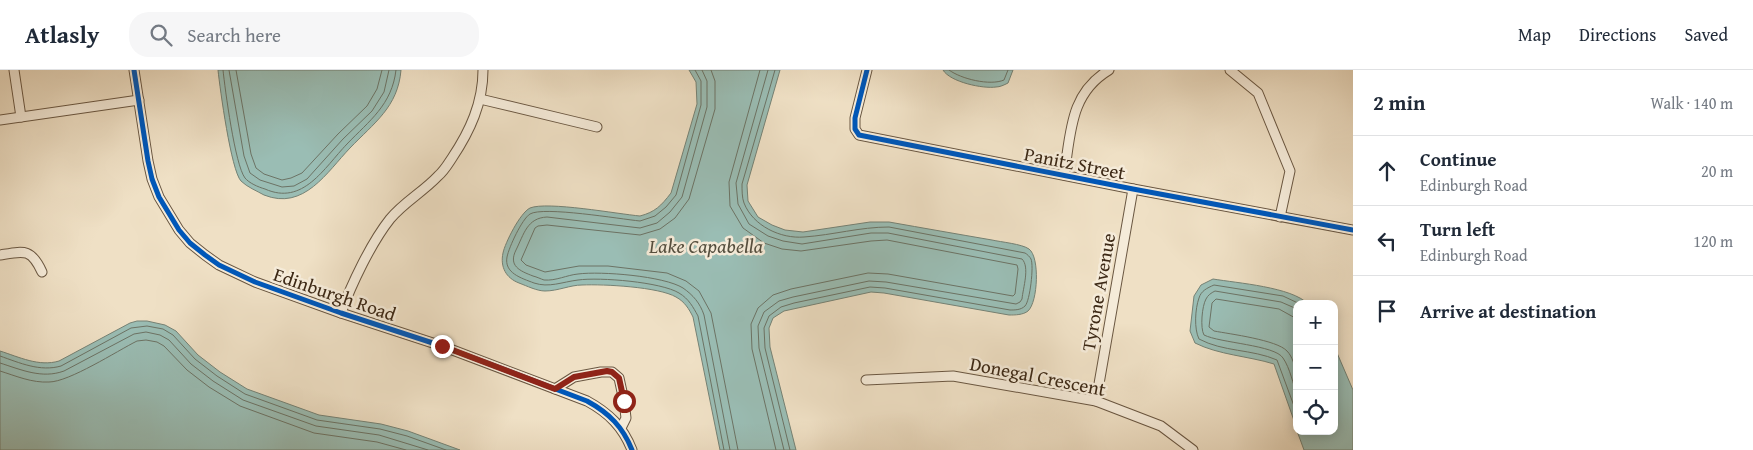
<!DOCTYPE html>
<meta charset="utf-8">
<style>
body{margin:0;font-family:"Gentium Book Plus",serif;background:#f6f6f7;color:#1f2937}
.controls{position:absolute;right:15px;bottom:15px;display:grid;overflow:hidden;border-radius:10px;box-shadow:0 2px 12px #0003}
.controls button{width:45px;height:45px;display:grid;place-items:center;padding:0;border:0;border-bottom:1px solid #e0e1e3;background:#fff;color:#1f2937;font:25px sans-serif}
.stop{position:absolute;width:15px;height:15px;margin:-11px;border:4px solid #8f2418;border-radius:50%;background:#fff}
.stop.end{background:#8f2418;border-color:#fff;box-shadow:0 1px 5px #0008}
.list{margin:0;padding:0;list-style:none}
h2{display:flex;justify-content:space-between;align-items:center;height:65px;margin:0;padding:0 20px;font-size:21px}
h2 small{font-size:16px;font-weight:400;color:#747a83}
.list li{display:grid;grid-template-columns:32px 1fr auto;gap:15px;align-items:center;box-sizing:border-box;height:70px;padding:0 20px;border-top:1px solid #e0e1e3}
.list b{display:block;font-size:19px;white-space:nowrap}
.list p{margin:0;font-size:16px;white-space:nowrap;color:#747a83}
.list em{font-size:16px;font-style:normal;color:#747a83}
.icon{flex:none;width:28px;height:28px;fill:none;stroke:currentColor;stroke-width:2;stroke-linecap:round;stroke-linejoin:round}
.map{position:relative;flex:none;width:1353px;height:380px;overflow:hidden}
header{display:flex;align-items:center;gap:30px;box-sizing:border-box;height:70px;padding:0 25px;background:#fff;border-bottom:1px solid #e0e1e3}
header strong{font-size:24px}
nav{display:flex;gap:28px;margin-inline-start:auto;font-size:18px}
.search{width:350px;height:45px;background:#f6f6f7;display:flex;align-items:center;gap:12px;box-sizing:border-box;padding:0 18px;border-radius:20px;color:#747a83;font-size:19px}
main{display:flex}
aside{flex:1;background:#fff}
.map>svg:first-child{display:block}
</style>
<header>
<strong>Atlasly</strong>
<div class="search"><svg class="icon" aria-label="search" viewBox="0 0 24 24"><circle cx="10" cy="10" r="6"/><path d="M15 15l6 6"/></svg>Search here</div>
<nav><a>Map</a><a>Directions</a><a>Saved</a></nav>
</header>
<main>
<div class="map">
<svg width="1353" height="380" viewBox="0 0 1353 380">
<rect width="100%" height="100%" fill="#efe0c5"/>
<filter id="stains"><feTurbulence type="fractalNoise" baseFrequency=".004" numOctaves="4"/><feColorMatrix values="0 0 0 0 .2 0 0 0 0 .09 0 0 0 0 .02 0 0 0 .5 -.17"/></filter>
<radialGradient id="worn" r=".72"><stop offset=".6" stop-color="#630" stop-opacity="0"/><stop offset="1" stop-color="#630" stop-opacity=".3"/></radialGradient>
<g fill="#9abdb4" stroke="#758275">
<path d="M218,0H401C398,37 374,53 350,78C327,102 304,141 264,125C257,121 247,117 241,111C231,100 220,19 218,0Z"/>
<path d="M689,0H780L747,115L748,131L758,147L772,155L785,160L803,162L870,152H889C923,158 957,164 992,170C1001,172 1022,174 1029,179C1040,187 1038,232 1028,241C1023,245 1015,245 1009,245L884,223L871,222L784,241L773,248L769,258L770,277L796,380H720L693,247C689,239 685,232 676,227C659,217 604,214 582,215C570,215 558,221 545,221C537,221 527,216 519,213C506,208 500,197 503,183C505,173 520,143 530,138C547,131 618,144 640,146C655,142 661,136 671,123L697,34L696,12Z"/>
<path d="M943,0H1013L1008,13C1004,15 1000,17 996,17C983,19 950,12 943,0Z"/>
<path d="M1213,209C1237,213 1292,217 1308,234H1297V359L1274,294C1248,286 1219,285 1195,273L1190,261L1194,226L1201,215Z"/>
<path d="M137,251H147L165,255L176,261L198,285L220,302L247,319L319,345L381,354L408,361L460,380H0V281C19,287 39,297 59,291L130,253Z"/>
<path d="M1334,276L1353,320V380H1304L1297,361H1334Z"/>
</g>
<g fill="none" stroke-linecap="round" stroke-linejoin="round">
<g stroke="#6c7365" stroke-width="1">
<path d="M223,0C225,19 235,95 245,108C249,113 258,117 265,119C303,136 324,98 347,74C369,51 392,35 396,0"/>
<path d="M229,0L244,86L250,103L260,110L282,117L294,116L307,109L343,69L372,41L384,22L389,0"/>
<path d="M236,0L251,84L256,98L264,104L282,110L291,108L302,103L338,64L367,36L377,19L382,0"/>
<path d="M695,0L701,11V35L676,125L666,137L655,146L640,151C620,149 543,136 530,144C522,149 509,177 507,187C504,203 521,208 534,213C549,218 562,212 578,210C600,207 661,212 679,223C689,229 693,237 698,246L724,380"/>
<path d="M702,0L707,11V37L682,127L670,142L657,153L640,158L547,147C527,148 524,164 516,180C508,196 520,201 533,206C537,207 541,209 544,210C556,211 567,205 578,204C601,201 664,206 683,218C693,225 700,233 704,245L730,380"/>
<path d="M711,0L715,11V39L689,129L675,148L660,159L640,165L547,155L538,156L535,158L521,190L526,195L545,202L579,196H608L667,203L686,211L699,221L711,243L738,380"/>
<path d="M760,0L729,112L730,136L743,158L764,173L782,179L801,181L871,171L887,170L1017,195L1018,199L1015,224L1013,226L888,204L868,203L791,219L773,225L758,238L751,254L752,279L776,380"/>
<path d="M768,0L736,113L738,134L749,154L768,166L783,171L802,174L871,163H888L1022,189C1030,197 1023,218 1022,229L1020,232L1016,234L886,212L869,211L793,227L779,231L764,242L758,256L759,278L784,380"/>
<path d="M775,0L742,114C742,120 742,128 744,133C753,156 781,169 804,167C833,165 860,157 889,157L1025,183C1027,184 1030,187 1031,189C1034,196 1030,231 1025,236C1021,240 1015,240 1010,240L885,218L870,217L794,233L781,237L769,246L764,258L765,278L790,380"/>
<path d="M949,0C961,9 990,16 1004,10L1008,0"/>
<path d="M1297,239L1281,232L1215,221C1211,223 1208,225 1206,229C1202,236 1200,258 1204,265C1220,273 1275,275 1283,288C1290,298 1293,314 1297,325"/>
<path d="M1297,249L1279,239L1216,229L1212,233L1209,257L1214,261C1230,264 1277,270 1287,281C1293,287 1294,296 1297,303"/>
<path d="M0,286C20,293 40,302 61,296L131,258L147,256L163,259L173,265L195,289L217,306L245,324L317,350L380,359L407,366L446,380"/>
<path d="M0,293C22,300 42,309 64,301L134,264L146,262L160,265L169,270L191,294L213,311L243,330L316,356L379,365L428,380"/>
<path d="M0,301C16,306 32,313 49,312C69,312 117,281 137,271L146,270L157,272L164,276L187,300L209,317L240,336L314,363L377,372L406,380"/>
<path d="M1297,344L1277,290C1252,279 1223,282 1199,269C1194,259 1195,239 1199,228C1201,221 1207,218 1214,215L1283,226L1300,234"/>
</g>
<defs>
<g id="street">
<path d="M14,0L21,47"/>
<path d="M134,0L148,91L152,109L159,127L179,160L190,173L205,185L219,195L255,212L341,243L442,276L587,331C609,343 623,357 632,380"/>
<path d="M867,0L855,48V59L859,65L1133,119L1353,160"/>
<path d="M1230,0L1258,23L1290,101L1280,147"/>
<path d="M480,29L597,57"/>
<path d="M0,50L139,30"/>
<path d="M1064,105C1071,64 1069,24 1109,0"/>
<path d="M0,185C24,181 31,178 42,202"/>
<path d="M341,243C351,215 371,173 390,149C404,132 423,122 438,106C444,101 448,94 452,88C470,61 483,33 483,0"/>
<path d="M866,310L953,306L1096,331L1161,356L1193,380"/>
<path d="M555,319L574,307L601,302H612L619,308L624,331L626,348L621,358"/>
<path d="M1096,331L1133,119"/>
</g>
</defs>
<use href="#street" stroke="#6a5742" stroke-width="11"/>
<use href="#street" stroke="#f5ebd9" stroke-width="9"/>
<defs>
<g id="cycleway">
<path d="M134,0L148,91L152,109L159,127L179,160L190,173L205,185L219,195L255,212L341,243L442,276L587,331C609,343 623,357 632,380"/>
<path d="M867,0L855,48V59L859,65L1133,119L1353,160"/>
</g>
</defs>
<use href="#cycleway" stroke="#f5ebd9" stroke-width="8"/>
<use href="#cycleway" stroke="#0057b8" stroke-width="5"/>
</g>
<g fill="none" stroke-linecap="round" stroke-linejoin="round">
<path stroke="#8f2418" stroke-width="6" d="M442,276L555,319L574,307L607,301L612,302L619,308L624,331"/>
</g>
<g text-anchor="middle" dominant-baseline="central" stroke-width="5" stroke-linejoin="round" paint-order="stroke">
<g font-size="19" fill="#3d2916" stroke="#f5ebd9">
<text transform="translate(1075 93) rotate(11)">Panitz Street</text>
<text transform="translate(1098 222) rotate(-80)">Tyrone Avenue</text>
<text transform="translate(335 224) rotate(19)">Edinburgh Road</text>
<text transform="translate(1038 306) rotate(11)">Donegal Crescent</text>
</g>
<g font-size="20" font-style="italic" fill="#544e3e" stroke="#f5ebd9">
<text x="706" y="175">Lake Capabella</text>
</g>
</g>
<rect width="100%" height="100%" filter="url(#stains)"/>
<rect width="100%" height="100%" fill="url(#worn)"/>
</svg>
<div class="controls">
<button>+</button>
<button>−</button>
<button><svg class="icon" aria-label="locate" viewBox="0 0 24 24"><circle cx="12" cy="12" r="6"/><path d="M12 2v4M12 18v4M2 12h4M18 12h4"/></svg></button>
</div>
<div class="stop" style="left:624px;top:331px"></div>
<div class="stop end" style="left:442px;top:276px"></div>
</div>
<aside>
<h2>2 min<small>Walk · 140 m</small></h2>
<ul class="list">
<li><svg class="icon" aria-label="ahead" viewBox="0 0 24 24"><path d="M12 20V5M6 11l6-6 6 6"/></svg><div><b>Continue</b><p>Edinburgh Road</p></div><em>20 m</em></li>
<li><svg class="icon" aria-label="left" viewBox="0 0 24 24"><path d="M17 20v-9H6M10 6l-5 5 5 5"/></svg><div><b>Turn left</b><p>Edinburgh Road</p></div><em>120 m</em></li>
<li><svg class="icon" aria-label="arrive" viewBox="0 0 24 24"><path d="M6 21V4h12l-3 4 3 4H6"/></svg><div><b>Arrive at destination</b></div></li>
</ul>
</aside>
</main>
